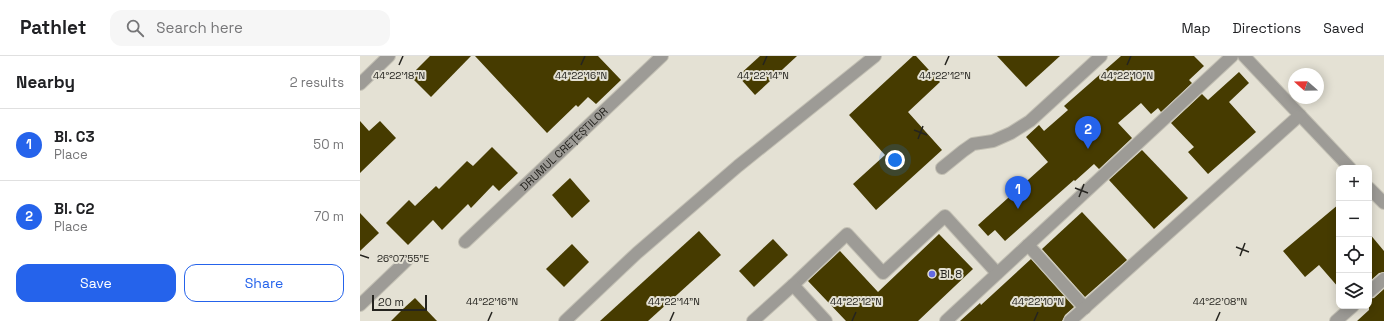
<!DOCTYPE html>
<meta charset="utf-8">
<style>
body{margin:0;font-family:"Space Grotesk",sans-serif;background:#f6f6f6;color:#202124}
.controls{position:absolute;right:12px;bottom:12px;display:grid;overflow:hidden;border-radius:8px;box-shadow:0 2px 10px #0003}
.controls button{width:36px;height:36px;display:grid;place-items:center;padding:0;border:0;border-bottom:1px solid #e0e0e0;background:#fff;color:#202124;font:20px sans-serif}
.compass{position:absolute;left:928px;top:12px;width:36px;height:36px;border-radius:50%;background:#fff;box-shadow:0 2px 10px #0003;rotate:290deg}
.scale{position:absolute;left:12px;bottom:10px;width:55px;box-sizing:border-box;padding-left:4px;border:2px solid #25241f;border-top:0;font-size:11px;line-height:14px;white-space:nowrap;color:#25241f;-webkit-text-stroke:3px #e4e1d4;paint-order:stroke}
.you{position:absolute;left:535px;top:104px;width:14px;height:14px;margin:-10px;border:3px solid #fff;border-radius:50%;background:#1a73e8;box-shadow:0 0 0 6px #1a73e833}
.badge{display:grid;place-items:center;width:26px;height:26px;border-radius:50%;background:#2563eb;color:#fff;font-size:13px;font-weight:700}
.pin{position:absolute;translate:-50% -33px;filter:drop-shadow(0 1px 2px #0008)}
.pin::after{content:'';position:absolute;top:21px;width:14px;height:12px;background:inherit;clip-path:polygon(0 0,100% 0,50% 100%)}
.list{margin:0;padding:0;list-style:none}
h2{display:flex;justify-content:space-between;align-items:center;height:52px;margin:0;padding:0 16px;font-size:17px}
h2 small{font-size:13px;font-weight:400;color:#757577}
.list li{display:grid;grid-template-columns:26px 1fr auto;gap:12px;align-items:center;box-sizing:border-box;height:72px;padding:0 16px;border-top:1px solid #e0e0e0}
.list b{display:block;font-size:15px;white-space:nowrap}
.list p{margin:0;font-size:13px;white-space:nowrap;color:#757577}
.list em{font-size:13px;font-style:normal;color:#757577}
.actions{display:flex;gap:8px;padding:12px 16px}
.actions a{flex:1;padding:9px 0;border:1px solid #2563eb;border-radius:12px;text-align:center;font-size:14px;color:#2563eb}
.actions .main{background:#2563eb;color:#fff}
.icon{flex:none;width:22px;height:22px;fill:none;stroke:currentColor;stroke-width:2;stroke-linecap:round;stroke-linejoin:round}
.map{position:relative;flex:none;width:1024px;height:265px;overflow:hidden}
header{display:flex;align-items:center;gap:24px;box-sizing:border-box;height:56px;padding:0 20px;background:#fff;border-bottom:1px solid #e0e0e0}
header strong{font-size:19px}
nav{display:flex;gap:22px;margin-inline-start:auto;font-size:14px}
.search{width:280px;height:36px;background:#f6f6f6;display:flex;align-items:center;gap:10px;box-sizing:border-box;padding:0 14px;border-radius:12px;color:#757577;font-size:15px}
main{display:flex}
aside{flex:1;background:#fff}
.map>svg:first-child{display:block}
</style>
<header>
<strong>Pathlet</strong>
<div class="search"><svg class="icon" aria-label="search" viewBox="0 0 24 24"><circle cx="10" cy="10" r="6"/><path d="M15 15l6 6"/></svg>Search here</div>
<nav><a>Map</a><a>Directions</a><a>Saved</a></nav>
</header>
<main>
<aside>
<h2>Nearby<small>2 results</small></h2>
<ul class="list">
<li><span class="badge">1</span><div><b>Bl. C3</b><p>Place</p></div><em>50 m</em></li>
<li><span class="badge">2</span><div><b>Bl. C2</b><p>Place</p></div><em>70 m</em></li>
</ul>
<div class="actions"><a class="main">Save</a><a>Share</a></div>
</aside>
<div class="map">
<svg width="1024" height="265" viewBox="0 0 1024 265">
<rect width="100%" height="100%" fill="#e4e1d4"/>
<g fill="#463b00">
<path d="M70,0H111L71,41L50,20Z"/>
<path d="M115,0H238L261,24L236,48L228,41L218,51L216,49L187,77Z"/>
<path d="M400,0H437L395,39L378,20Z"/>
<path d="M553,0H556L580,26L548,56L582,94L516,154L493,128L525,99L489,59Z"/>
<path d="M637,0H700L666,31Z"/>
<path d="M761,0H834L844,10L829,24L832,27L801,56L798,52L791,58L781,47L758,67L772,82L739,113L734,108L715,125L714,124L645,185L635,174L628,180L618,169L688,106L666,81L679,69L684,75L708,54L704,50Z"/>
<path d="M879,16L889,27L869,46L896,76L848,118L828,96L834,91L811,67L842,38L848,44Z"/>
<path d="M0,65L9,75L20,65L36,82L0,117Z"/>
<path d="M132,91L158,117L139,135L133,129L111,152L108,148L82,174L73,164L48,189L26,167L49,144L55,150L76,130L79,133L107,105L113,110Z"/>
<path d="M782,94L828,142L794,173L749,124Z"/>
<path d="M210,122L230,145L212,162L192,139Z"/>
<path d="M979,148V232L959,209L945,221L923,195Z"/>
<path d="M722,156L767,204L725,241L682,193Z"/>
<path d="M0,157L19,177L0,195Z"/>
<path d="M339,175L361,199L288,265H240Z"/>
<path d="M1009,177L1024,195V216L1019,217L1009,226Z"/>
<path d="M579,178L613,213L558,265H486L448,225L480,195L518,236Z"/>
<path d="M413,183L428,199L394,231L379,215Z"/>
<path d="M212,188L229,206L204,231L186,213Z"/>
<path d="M671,203L714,251L705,259L702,265H600L620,247L621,249Z"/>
<path d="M1024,233V265H997L1009,254V243L1014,242Z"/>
<path d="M55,242L77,265H31L44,252Z"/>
</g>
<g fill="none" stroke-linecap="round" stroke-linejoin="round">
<defs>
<g id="street">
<path d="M884,0L990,112"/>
<path d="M0,28L29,0"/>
<path d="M582,112L603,95L613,88L633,85L651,77L670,65L741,0"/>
<path d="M1009,132L1024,147"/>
<path id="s1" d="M105,186L302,0"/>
<path d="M668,189L725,252"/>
<path d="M433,229L487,178L523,217L585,160L637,217"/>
<path d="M1009,236L1024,223"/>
<path d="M0,249L47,204"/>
<path d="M205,265L277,197L378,110L515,0"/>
<path d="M393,265L433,229L466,265"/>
<path d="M586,265L872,0"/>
<path d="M710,265L940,59"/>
<path d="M976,265L993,250"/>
</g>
</defs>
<use href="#street" stroke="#c2bfb3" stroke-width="14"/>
<use href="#street" stroke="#9d9b96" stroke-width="12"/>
</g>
<path fill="none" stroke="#25241f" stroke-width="1.5" d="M39,9L43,0M221,9L225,0M403,9L407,0M585,9L589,0M767,9L771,0M554,74L567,79M558,83L563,70M715,132L728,137M719,141L724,128M876,191L889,196M0,199L9,202M880,200L885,187M128,265L132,256M310,265L314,256M492,265L496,256M674,265L678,256M856,265L860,256"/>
<circle fill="#636ae2" stroke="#e4e1d4" stroke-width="1.5" cx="572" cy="218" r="4"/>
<g text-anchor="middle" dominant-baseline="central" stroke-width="4" stroke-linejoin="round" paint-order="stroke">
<g font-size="11" fill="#25241f" stroke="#e4e1d4">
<text stroke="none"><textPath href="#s1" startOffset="136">DRUMUL CREȚEȘTILOR</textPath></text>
</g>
<g font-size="11" fill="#25241f" stroke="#e4e1d4" text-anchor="start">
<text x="580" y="218">Bl. 8</text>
</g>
</g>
<g font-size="10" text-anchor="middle" fill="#25241f" stroke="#e4e1d4" stroke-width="4" stroke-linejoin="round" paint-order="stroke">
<text x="39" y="23">44°22'18"N</text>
<text x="221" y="23">44°22'16"N</text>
<text x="403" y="23">44°22'14"N</text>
<text x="585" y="23">44°22'12"N</text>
<text x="767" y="23">44°22'10"N</text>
<text x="43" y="206">26°07'55"E</text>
<text x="132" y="249">44°22'16"N</text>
<text x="314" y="249">44°22'14"N</text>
<text x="496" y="249">44°22'12"N</text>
<text x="678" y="249">44°22'10"N</text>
<text x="860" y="249">44°22'08"N</text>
</g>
</svg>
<div class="controls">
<button>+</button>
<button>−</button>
<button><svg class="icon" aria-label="locate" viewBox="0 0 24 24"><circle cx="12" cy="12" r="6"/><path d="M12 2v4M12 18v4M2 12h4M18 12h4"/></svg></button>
<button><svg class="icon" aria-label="layers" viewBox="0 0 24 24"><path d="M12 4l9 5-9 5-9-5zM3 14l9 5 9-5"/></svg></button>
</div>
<svg class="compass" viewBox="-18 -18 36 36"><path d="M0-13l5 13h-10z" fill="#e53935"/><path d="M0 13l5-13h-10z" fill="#757577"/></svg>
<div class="scale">20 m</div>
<div class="you"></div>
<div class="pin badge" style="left:658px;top:153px">1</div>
<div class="pin badge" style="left:728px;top:93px">2</div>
</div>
</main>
